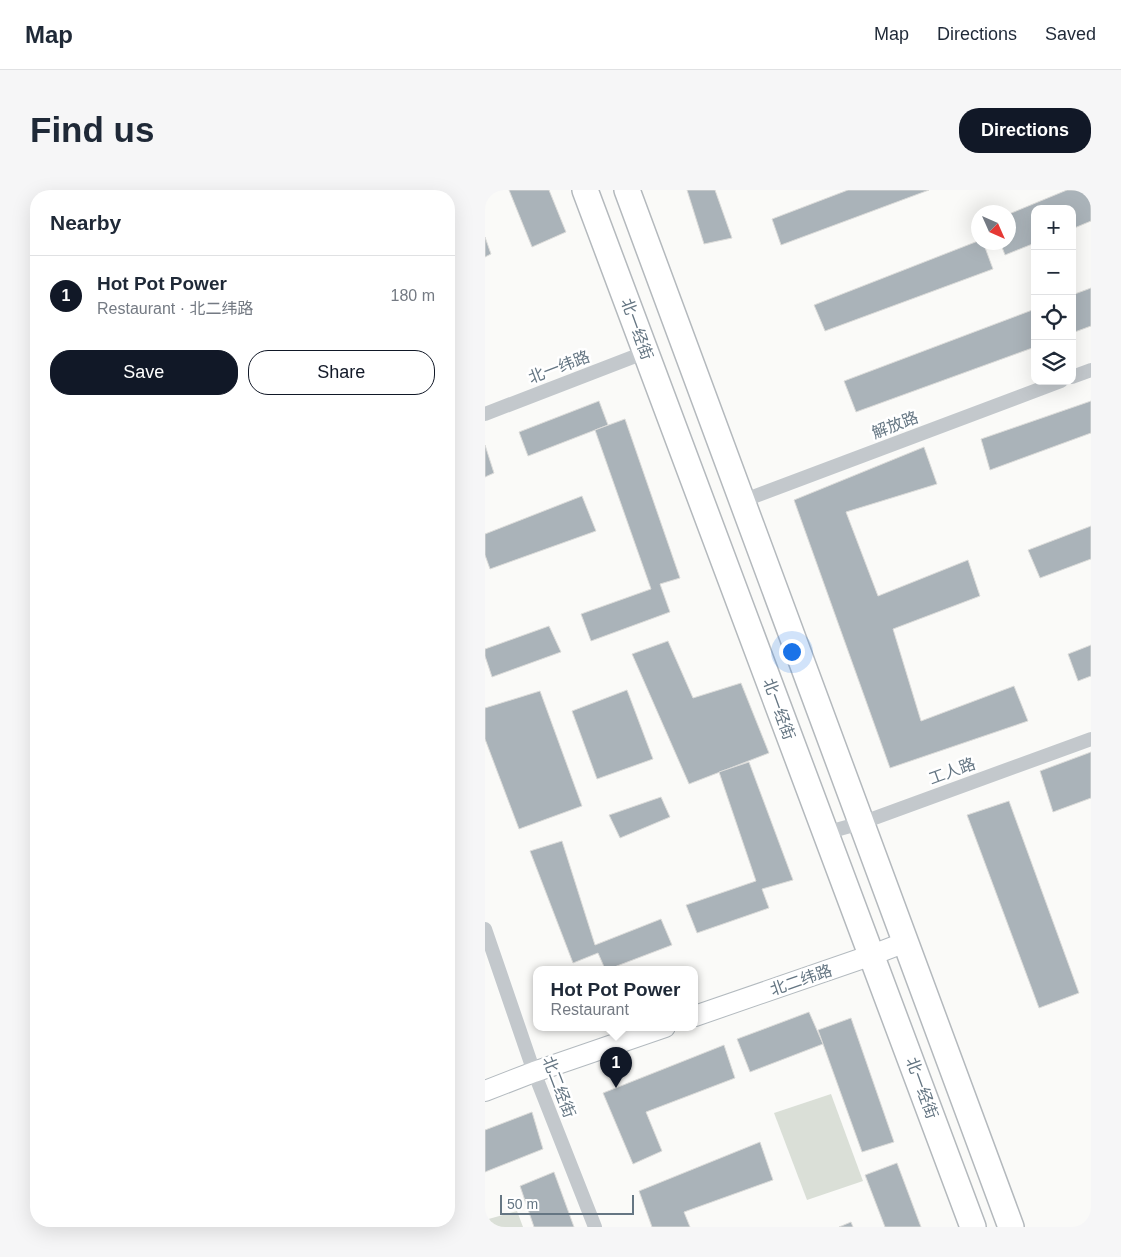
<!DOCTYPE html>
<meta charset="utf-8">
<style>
body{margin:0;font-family:Arial,"Noto Sans SC",sans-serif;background:#f6f6f7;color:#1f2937}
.controls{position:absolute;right:15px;top:15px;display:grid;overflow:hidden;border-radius:10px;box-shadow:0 5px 20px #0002}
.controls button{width:45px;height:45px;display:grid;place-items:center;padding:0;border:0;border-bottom:1px solid #e0e1e3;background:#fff;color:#1f2937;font:25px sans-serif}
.compass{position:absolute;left:486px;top:15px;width:45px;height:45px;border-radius:50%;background:#fff;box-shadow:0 5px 20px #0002;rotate:135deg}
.scale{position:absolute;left:15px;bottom:12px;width:134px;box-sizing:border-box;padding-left:5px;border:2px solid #657683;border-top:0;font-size:14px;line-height:18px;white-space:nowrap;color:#657683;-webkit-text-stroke:4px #fff;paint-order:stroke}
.you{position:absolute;left:306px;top:461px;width:18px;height:18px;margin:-12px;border:4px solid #fff;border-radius:50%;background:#1a73e8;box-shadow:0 0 0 8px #1a73e833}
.badge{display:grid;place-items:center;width:32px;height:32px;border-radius:50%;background:#111827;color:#fff;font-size:16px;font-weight:700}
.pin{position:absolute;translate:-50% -41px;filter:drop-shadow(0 1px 2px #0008)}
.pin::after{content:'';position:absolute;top:26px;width:18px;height:15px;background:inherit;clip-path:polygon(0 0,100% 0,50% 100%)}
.popup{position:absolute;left:48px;top:776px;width:165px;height:65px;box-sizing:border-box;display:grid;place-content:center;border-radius:10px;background:#fff;filter:drop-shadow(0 1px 4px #0005);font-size:16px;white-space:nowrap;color:#747a83}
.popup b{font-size:19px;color:#1f2937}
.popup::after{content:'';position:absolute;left:50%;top:100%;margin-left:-10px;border:10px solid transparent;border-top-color:#fff}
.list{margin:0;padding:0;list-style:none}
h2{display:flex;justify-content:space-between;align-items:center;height:65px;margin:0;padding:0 20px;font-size:21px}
h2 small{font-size:16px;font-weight:400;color:#747a83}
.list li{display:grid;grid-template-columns:32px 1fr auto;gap:15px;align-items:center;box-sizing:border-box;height:80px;padding:0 20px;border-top:1px solid #e0e1e3}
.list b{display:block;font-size:19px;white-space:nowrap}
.list p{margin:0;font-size:16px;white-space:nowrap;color:#747a83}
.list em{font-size:16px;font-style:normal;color:#747a83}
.actions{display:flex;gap:10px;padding:15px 20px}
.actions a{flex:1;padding:11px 0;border:1px solid #111827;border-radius:20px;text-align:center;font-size:18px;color:#111827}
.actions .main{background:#111827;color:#fff}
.icon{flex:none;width:28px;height:28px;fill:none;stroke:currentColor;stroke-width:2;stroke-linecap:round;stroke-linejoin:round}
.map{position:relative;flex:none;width:606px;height:1037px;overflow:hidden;border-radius:20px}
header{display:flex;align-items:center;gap:30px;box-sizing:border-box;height:70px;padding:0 25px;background:#fff;border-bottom:1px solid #e0e1e3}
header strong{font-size:24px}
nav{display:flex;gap:28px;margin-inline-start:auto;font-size:18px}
.intro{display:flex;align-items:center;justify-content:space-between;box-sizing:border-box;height:120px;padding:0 30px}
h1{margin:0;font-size:35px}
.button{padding:12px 22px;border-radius:20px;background:#111827;color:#fff;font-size:18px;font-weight:700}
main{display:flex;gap:30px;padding:0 30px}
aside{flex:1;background:#fff;border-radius:20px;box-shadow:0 5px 20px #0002}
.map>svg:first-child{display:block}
</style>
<header>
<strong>Map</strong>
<nav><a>Map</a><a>Directions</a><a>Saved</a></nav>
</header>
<div class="intro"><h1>Find us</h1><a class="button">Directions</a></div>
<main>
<aside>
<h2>Nearby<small></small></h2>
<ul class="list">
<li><span class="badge">1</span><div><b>Hot Pot Power</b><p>Restaurant · 北二纬路</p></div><em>180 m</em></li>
</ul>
<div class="actions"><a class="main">Save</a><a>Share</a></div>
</aside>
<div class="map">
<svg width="606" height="1037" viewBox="0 0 606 1037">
<rect width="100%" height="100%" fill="#fafaf8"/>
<g fill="#dadfd7">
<path d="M346,904L378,991L322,1010L289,923Z"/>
<path d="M32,1021L38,1037H2L0,1030Z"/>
</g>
<g fill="#aab3b9" stroke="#dcdcda">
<path d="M24,0H64L81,42L47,57Z"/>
<path d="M202,0H230L247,48L219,54Z"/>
<path d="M363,0H444L296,55L287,29Z"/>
<path d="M582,0H606V31L587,39V19H550V53L520,65L515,52H524V24Z"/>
<path d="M0,47L6,64L0,67Z"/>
<path d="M493,51V52H498L508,79L340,141L329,115Z"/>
<path d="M606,98V136L587,143V105Z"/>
<path d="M550,119V157L371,222L359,191Z"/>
<path d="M114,211L123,235L43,266L34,242Z"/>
<path d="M606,211V243L505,280L496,249Z"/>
<path d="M140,229L195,388L175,394L185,422L106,451L96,424L166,399L110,240Z"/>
<path d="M0,255L9,283L0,287Z"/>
<path d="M439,257L452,294L361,322L393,406L483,370L495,406L408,439L436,531L529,496L543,531L405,578L309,310Z"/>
<path d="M97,306L111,341L5,379L0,365V344Z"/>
<path d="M606,336V369L555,388L543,360Z"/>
<path d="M64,436L76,462L7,487L0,466V459Z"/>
<path d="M183,451L208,508L256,493L284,563L204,594L147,464Z"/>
<path d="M606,455V486L593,491L583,464Z"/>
<path d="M142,500L168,569L112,589L87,521Z"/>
<path d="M55,501L97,616L34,639L0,549V518Z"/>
<path d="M606,562V608L568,622L555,581Z"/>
<path d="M264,572L308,690L277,699L284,718L212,743L201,715L271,691L234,582Z"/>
<path d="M176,607L185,627L135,648L124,625Z"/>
<path d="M524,611L594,803L554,818L482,625Z"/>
<path d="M77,651L110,755L176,729L187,755L124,779H120L113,763L88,773L45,661Z"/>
<path d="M324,822L338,854L265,882L252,849Z"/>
<path d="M366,828L409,952L377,962L333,840Z"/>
<path d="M239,855L250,888L161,922L177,961L148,974L118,903Z"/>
<path d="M47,922L58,959L0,982V940Z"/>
<path d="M275,952L288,990L199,1022L205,1037H167L154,1001Z"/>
<path d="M412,973L436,1037H400L380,985Z"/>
<path d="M69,982L89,1037H49L35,996Z"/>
<path d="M366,1032L368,1037H354Z"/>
</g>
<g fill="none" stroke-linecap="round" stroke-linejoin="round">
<defs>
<g id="secondary">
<path d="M210,826L387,765L421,752"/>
<path d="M0,901L49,882L180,837"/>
</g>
<g id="highway">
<path d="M100,0L488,1037"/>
<path d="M142,0L526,1037"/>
</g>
</defs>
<use href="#secondary" stroke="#b3babf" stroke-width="22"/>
<use href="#highway" stroke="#b4b9bd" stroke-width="28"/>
<g stroke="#c3c8cc" stroke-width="14">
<path d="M587,187L606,180"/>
<path d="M0,224L161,162"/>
<path d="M257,311L576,191"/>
<path d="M340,643L376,633L606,549"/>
<path d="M0,739L49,882L110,1037"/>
</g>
<use href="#secondary" stroke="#fff" stroke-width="20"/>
<use href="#highway" stroke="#fff" stroke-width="25"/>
</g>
<g text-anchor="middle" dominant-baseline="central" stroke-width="5" stroke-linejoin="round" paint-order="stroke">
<g font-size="16" fill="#657683" stroke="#fff">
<text transform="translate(152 139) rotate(70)">北一经街</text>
<text transform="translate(74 177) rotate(-21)">北一纬路</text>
<text transform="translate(410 235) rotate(-21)">解放路</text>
<text transform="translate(294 519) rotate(70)">北一经街</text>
<text transform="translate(467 581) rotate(-20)">工人路</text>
<text transform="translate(316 790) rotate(-19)">北二纬路</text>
<text transform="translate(74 897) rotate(69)">北二经街</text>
<text transform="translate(437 898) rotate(70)">北一经街</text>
</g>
</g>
</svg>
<div class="controls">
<button>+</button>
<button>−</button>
<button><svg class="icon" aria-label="locate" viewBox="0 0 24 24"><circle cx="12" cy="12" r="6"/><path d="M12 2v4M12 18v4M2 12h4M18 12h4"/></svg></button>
<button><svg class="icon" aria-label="layers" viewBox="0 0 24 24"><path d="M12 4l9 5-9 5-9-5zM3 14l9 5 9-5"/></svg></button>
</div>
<svg class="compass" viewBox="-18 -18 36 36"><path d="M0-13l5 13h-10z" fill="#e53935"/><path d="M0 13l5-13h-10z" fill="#747a83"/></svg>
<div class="scale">50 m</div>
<div class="you"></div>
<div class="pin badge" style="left:131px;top:898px">1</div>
<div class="popup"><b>Hot Pot Power</b>Restaurant</div>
</div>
</main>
